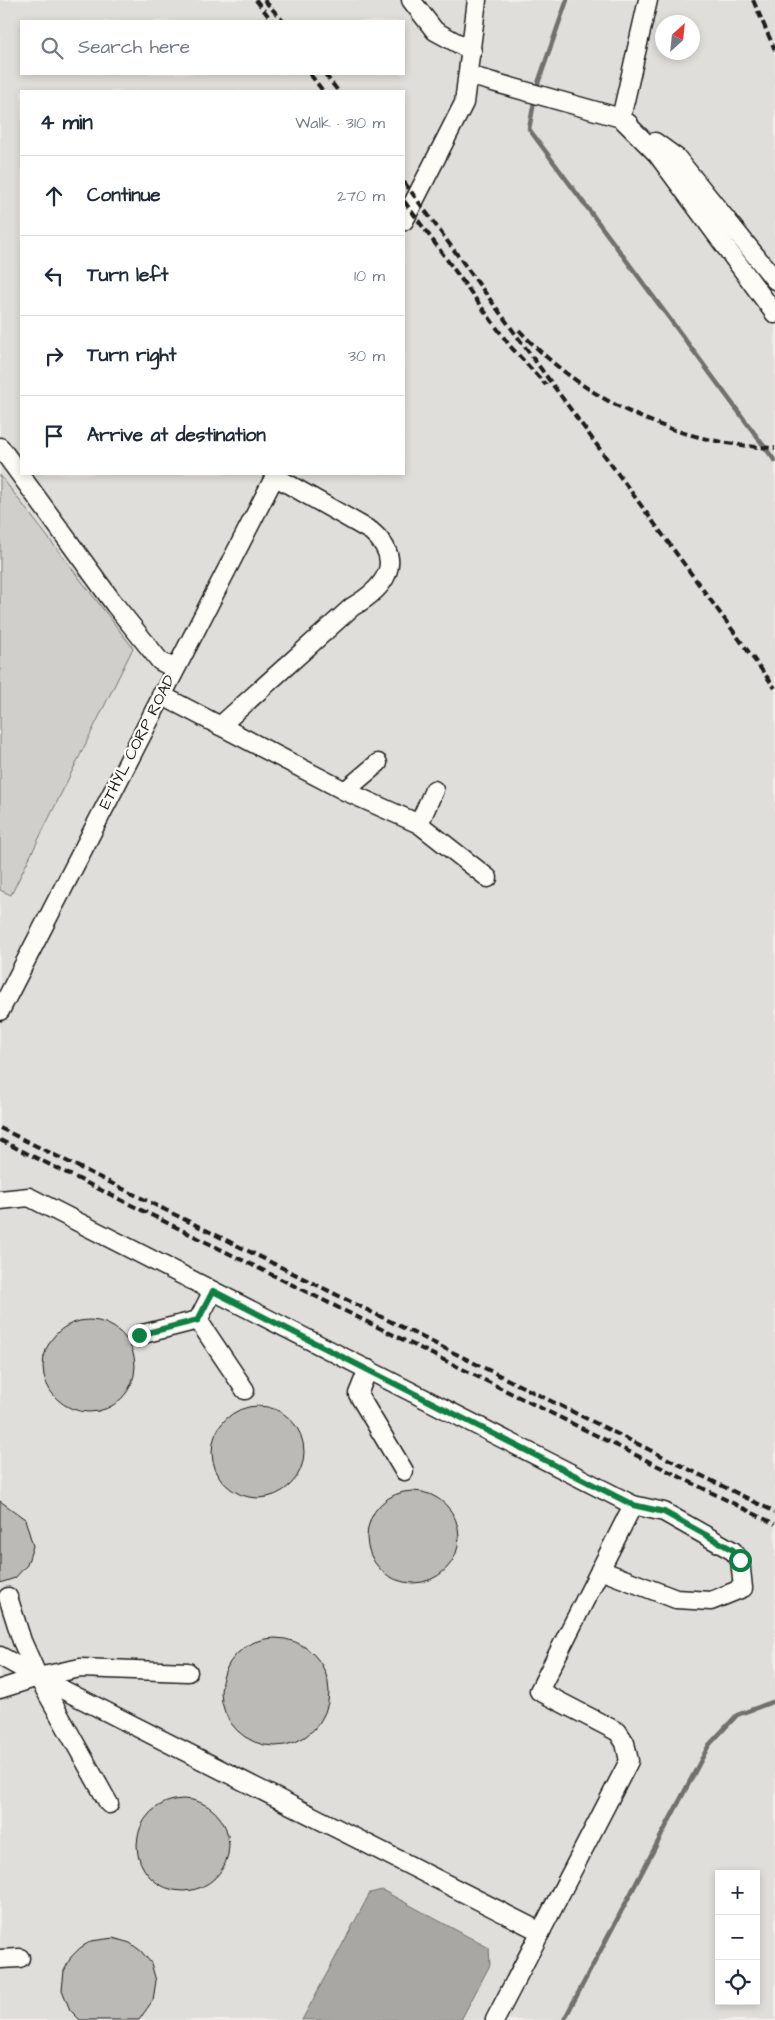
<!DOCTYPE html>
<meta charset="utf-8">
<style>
body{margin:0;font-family:"Architects Daughter",sans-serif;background:#f6f6f7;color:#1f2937}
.controls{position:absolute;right:15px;bottom:15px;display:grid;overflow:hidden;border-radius:0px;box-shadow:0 2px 8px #0003}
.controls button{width:45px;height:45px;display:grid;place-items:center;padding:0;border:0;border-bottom:1px solid #e0e1e3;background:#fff;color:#1f2937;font:25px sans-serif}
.compass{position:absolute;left:655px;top:15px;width:45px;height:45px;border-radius:50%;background:#fff;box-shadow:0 2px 8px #0003;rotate:27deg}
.stop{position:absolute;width:15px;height:15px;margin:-11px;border:4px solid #0b8043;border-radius:50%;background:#fff}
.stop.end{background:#0b8043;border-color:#fff;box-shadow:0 1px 5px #0008}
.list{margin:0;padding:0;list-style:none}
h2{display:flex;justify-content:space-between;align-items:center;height:65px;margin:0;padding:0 20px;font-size:21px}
h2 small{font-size:16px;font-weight:400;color:#747a83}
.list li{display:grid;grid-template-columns:32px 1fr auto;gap:15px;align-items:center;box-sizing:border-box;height:80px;padding:0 20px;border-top:1px solid #e0e1e3}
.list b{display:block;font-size:19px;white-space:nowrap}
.list em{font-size:16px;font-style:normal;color:#747a83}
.icon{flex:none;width:28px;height:28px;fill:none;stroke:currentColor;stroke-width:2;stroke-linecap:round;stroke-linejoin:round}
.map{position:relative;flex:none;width:775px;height:2020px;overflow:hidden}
.search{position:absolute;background:#fff;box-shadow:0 2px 8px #0003;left:20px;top:20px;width:385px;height:55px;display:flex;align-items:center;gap:12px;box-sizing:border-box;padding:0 18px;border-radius:0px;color:#747a83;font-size:19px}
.panel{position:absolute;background:#fff;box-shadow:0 2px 8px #0003;left:20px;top:90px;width:385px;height:385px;border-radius:0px}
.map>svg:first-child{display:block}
</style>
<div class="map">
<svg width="775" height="2020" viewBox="0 0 775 2020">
<rect width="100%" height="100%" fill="#f0eeea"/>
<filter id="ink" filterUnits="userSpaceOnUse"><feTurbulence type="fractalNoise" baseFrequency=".02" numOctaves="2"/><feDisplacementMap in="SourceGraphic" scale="10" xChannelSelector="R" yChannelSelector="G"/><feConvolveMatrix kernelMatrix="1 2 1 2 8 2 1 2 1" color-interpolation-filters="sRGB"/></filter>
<g filter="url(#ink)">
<path fill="#e0deda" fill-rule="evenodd" d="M0,0H775V2020H0ZM21,21H404V74H21ZM662,22H692V52H662ZM21,91H404V474H21ZM719,1874H756V2001H719Z"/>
<path fill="#d0cfcc" stroke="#767674" d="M0,475L133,648L11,895L0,890Z"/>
<path fill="#a8a7a3" stroke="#706f6d" d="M382,1890L489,1948L490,1965L461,2020H302L370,1893Z"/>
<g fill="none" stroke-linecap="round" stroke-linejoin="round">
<g stroke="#706f6d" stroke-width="4.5">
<path d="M536,89L567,0"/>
<path d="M535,97L529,129L775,461"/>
<path d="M564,2020L709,1745L737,1715L775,1701"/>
</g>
</g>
<g fill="#bbbab6" stroke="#1c1c1c">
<circle cx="89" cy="1366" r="46"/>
<circle cx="258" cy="1452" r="46"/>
<circle cx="413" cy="1537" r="46"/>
<path d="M0,1501L25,1519L33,1546L27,1565L15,1578L0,1583Z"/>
<circle cx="275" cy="1692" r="54"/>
<circle cx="183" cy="1845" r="46"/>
<path d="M113,1938L130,1943L141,1951L151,1963L156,1981L153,2000L139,2020H80L70,2010L62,1990L64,1971L71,1957L80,1948L91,1941Z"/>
</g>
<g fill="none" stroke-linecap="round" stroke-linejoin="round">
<defs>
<g id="minor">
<path d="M411,0L435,31L472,51"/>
<path d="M468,75L621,118L657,154L775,314"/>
<path d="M629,124L621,118L648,0"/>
<path d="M655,142L677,158L775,280"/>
<path d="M404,221L464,103L477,0"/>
<path d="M0,447L115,605L160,661L175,669"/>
<path d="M161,695L345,791"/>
<path d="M220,726L352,607C385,588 406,561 371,531L274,476"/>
<path d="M378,763L345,791L419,824"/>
<path d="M434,790L419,824L488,878"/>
<path d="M0,1011L276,474"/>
<path d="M0,1200L29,1197L633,1505L539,1691L618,1732L625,1743L629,1761L495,2020"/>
<path d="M198,1320L245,1390"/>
<path d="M139,1335L198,1320L213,1291"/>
<path d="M368,1369L358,1394L404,1471"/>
<path d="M600,1570L676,1599L711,1601L743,1588L740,1560L733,1551L664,1512L633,1505"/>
<path d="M8,1597L22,1641L38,1677L541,1932"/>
<path d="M0,1656L38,1677L80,1668L188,1672"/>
<path d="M0,1689L38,1677L109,1804"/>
<path d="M0,1959L20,1958"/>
</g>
</defs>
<use href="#minor" stroke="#1c1c1c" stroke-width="21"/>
<use href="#minor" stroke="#fdfcf7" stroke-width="18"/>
<g stroke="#1c1c1c" stroke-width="4" stroke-dasharray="8 4" stroke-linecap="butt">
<path d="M256,0L272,21"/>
<path d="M264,0L283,21"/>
<path d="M753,0L775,50"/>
<path d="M310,74L323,91"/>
<path d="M325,74L338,91"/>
<path d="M404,182L775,688"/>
<path d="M404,201L510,346L546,385"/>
<path d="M519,330C585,402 677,444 775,448"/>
<path d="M0,1128L775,1512"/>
<path d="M0,1140L775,1524"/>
</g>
</g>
</g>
<g fill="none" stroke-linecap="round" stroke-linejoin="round" filter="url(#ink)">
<path stroke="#0b8043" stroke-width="6" d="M139,1335L198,1320L213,1291L633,1505L664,1512L733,1550L740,1560"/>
</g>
<g text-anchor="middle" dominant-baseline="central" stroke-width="4.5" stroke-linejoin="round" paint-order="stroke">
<g font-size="16" fill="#1c1c1c" stroke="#fdfcf7">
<text transform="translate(137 742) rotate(-63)">ETHYL CORP ROAD</text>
</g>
</g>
</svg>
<div class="controls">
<button>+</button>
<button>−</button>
<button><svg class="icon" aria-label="locate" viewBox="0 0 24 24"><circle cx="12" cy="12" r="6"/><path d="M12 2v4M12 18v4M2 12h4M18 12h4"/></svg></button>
</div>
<svg class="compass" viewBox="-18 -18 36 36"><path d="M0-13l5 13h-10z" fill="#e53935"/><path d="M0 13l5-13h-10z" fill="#747a83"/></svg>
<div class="stop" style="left:740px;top:1560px"></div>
<div class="stop end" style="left:139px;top:1335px"></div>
<div class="search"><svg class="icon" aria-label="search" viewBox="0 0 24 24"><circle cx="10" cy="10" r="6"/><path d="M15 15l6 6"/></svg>Search here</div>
<section class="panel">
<h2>4 min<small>Walk · 310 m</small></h2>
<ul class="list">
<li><svg class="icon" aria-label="ahead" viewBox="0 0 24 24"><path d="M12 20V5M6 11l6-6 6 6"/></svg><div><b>Continue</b></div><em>270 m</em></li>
<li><svg class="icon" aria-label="left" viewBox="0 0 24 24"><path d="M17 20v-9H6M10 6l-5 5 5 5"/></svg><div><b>Turn left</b></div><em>10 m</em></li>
<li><svg class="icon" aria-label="right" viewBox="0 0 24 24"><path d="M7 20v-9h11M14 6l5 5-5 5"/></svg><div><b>Turn right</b></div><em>30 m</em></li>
<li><svg class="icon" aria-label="arrive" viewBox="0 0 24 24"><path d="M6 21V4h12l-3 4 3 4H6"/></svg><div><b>Arrive at destination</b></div></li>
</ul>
</section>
</div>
